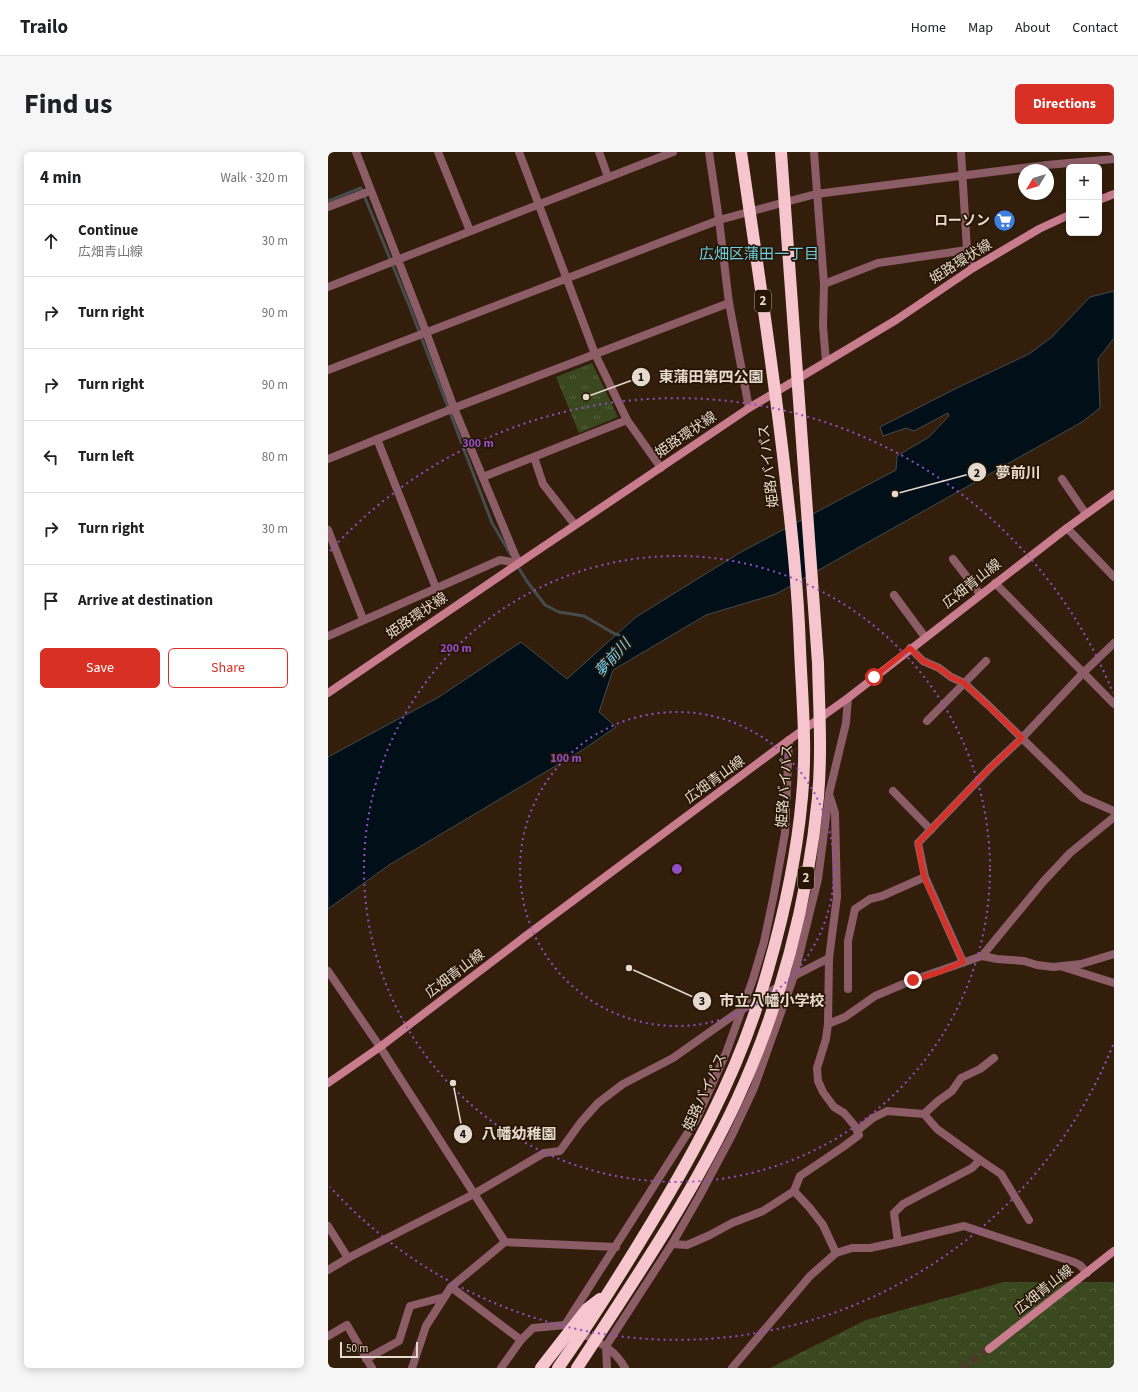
<!DOCTYPE html>
<meta charset="utf-8">
<style>
body{margin:0;font-family:"Source Sans 3","Noto Sans JP",sans-serif;background:#f6f6f6;color:#202124}
.controls{position:absolute;right:12px;top:12px;display:grid;overflow:hidden;border-radius:6px;box-shadow:0 2px 10px #0003}
.controls button{width:36px;height:36px;display:grid;place-items:center;padding:0;border:0;border-bottom:1px solid #e0e0e0;background:#fff;color:#202124;font:20px sans-serif}
.compass{position:absolute;left:690px;top:12px;width:36px;height:36px;border-radius:50%;background:#fff;box-shadow:0 2px 10px #0003;rotate:232deg}
.scale{position:absolute;left:12px;bottom:10px;width:78px;box-sizing:border-box;padding-left:4px;border:2px solid #e6d9cd;border-top:0;font-size:11px;line-height:14px;white-space:nowrap;color:#e6d9cd;-webkit-text-stroke:3px #271503;paint-order:stroke}
.stop{position:absolute;width:12px;height:12px;margin:-9px;border:3px solid #d93025;border-radius:50%;background:#fff}
.stop.end{background:#d93025;border-color:#fff;box-shadow:0 1px 4px #0008}
.list{margin:0;padding:0;list-style:none}
h2{display:flex;justify-content:space-between;align-items:center;height:52px;margin:0;padding:0 16px;font-size:17px}
h2 small{font-size:13px;font-weight:400;color:#757577}
.list li{display:grid;grid-template-columns:26px 1fr auto;gap:12px;align-items:center;box-sizing:border-box;height:72px;padding:0 16px;border-top:1px solid #e0e0e0}
.list b{display:block;font-size:15px;white-space:nowrap}
.list p{margin:0;font-size:13px;white-space:nowrap;color:#757577}
.list em{font-size:13px;font-style:normal;color:#757577}
.actions{display:flex;gap:8px;padding:12px 16px}
.actions a{flex:1;padding:9px 0;border:1px solid #d93025;border-radius:6px;text-align:center;font-size:14px;color:#d93025}
.actions .main{background:#d93025;color:#fff}
.icon{flex:none;width:22px;height:22px;fill:none;stroke:currentColor;stroke-width:2;stroke-linecap:round;stroke-linejoin:round}
.map{position:relative;flex:none;width:786px;height:1216px;overflow:hidden;border-radius:6px}
header{display:flex;align-items:center;gap:24px;box-sizing:border-box;height:56px;padding:0 20px;background:#fff;border-bottom:1px solid #e0e0e0}
header strong{font-size:19px}
nav{display:flex;gap:22px;margin-inline-start:auto;font-size:14px}
.intro{display:flex;align-items:center;justify-content:space-between;box-sizing:border-box;height:96px;padding:0 24px}
h1{margin:0;font-size:28px}
.button{padding:10px 18px;border-radius:6px;background:#d93025;color:#fff;font-size:14px;font-weight:700}
main{display:flex;gap:24px;padding:0 24px}
aside{flex:1;background:#fff;border-radius:6px;box-shadow:0 2px 10px #0003}
.map>svg:first-child{display:block}
</style>
<header>
<strong>Trailo</strong>
<nav><a>Home</a><a>Map</a><a>About</a><a>Contact</a></nav>
</header>
<div class="intro"><h1>Find us</h1><a class="button">Directions</a></div>
<main>
<aside>
<h2>4 min<small>Walk · 320 m</small></h2>
<ul class="list">
<li><svg class="icon" aria-label="ahead" viewBox="0 0 24 24"><path d="M12 20V5M6 11l6-6 6 6"/></svg><div><b>Continue</b><p>広畑青山線</p></div><em>30 m</em></li>
<li><svg class="icon" aria-label="right" viewBox="0 0 24 24"><path d="M7 20v-9h11M14 6l5 5-5 5"/></svg><div><b>Turn right</b></div><em>90 m</em></li>
<li><svg class="icon" aria-label="right" viewBox="0 0 24 24"><path d="M7 20v-9h11M14 6l5 5-5 5"/></svg><div><b>Turn right</b></div><em>90 m</em></li>
<li><svg class="icon" aria-label="left" viewBox="0 0 24 24"><path d="M17 20v-9H6M10 6l-5 5 5 5"/></svg><div><b>Turn left</b></div><em>80 m</em></li>
<li><svg class="icon" aria-label="right" viewBox="0 0 24 24"><path d="M7 20v-9h11M14 6l5 5-5 5"/></svg><div><b>Turn right</b></div><em>30 m</em></li>
<li><svg class="icon" aria-label="arrive" viewBox="0 0 24 24"><path d="M6 21V4h12l-3 4 3 4H6"/></svg><div><b>Arrive at destination</b></div></li>
</ul>
<div class="actions"><a class="main">Save</a><a>Share</a></div>
</aside>
<div class="map">
<svg width="786" height="1216" viewBox="0 0 786 1216">
<defs>
<pattern id="forest-crowns" width="20" height="18" patternUnits="userSpaceOnUse"><rect width="20" height="18" fill="#3a481f"/><path d="M2 6a3 3 0 1 1 6 0M12 15a3 3 0 1 1 6 0" fill="none" stroke="#56623e"/></pattern>
<pattern id="park-tufts" width="24" height="20" patternUnits="userSpaceOnUse"><rect width="24" height="20" fill="#3a481f"/><path d="M3 7l-1-3M5 7V3M7 7l1-3M15 17l-1-3M17 17v-4M19 17l1-3" fill="none" stroke="#56623e"/></pattern>
</defs>
<rect width="100%" height="100%" fill="#321e0b"/>
<path fill="url(#forest-crowns)" d="M676,1130H786V1216H442L538,1168Z"/>
<path fill="url(#park-tufts)" d="M264,211L290,265L251,281L228,225Z"/>
<path fill="#000f18" stroke="#454c4e" d="M786,139V186L770,207L772,256L754,270L448,442L378,463L285,518L271,560L288,575L256,597L61,713L0,757V605L111,545L193,490L239,527L308,465L413,400L568,318L569,304L601,285L621,264L620,261L586,279L578,276L555,284L552,275L633,234L701,202L724,185L762,145Z"/>
<g fill="none" stroke-linecap="round" stroke-linejoin="round">
<g stroke="#454c4e" stroke-width="3">
<path d="M0,49L33,36L81,153L164,371L183,403"/>
<path d="M189,413L198,428L217,453L231,460L256,464L287,482L291,483"/>
</g>
<path stroke="#4d3a28" stroke-width="8" stroke-dasharray="8 4" stroke-linecap="butt" d="M633,1216L661,1197"/>
<g stroke="#8d5d67" stroke-width="8">
<path d="M28,0L98,180L126,256L187,403L191,411"/>
<path d="M110,0L142,79"/>
<path d="M191,0L267,202L299,268L333,316"/>
<path d="M271,0L280,25"/>
<path d="M381,0L391,68L401,151L421,256"/>
<path d="M486,0L496,132L495,174L498,210"/>
<path d="M633,0L639,98L645,116"/>
<path d="M0,55L42,39"/>
<path d="M496,132L550,111L639,98"/>
<path d="M0,135L345,0"/>
<path d="M49,287L108,436"/>
<path d="M206,305L215,332L247,373"/>
<path d="M0,307L126,256L401,151"/>
<path d="M155,325L299,268"/>
<path d="M734,327L758,362"/>
<path d="M739,376L786,425"/>
<path d="M0,378L35,467"/>
<path d="M625,407L652,442"/>
<path d="M667,431L786,552"/>
<path d="M566,443L597,485"/>
<path d="M0,484L172,408L191,411"/>
<path d="M582,496L595,509L611,516L623,525L636,531L660,553L754,645L786,659"/>
<path d="M599,569L658,509"/>
<path d="M565,639L603,678"/>
<path d="M654,804L715,730L742,701L786,665"/>
<path d="M635,810L597,725L590,691L663,615L694,586L755,521L786,491"/>
<path d="M735,815L786,831"/>
<path d="M464,825L501,806"/>
<path d="M520,837V789L527,757L542,747L554,744L597,725"/>
<path d="M500,872L517,865L547,844L585,828L654,804L669,807L696,809L709,813L725,815L753,812L786,802"/>
<path d="M52,895L177,1090L288,1095"/>
<path d="M596,962L610,949L624,939L633,926L652,917L666,906"/>
<path d="M529,979L545,966L559,959L596,962L609,977L652,1008L673,1022L701,1068"/>
<path d="M466,1039L481,1055L495,1073L508,1101"/>
<path d="M0,1074L20,1106"/>
<path d="M570,1090L566,1061L575,1052L644,1016L652,1008"/>
<path d="M344,1092L359,1093L382,1083L404,1071L435,1059L466,1039L472,1024L515,995L531,983L527,974L516,961L506,955L495,940L490,929L489,916L498,887L500,872L501,806L509,745L507,661L502,645"/>
<path d="M0,1118L20,1106L146,1042L216,1001L232,999L253,970L270,951L295,932L345,906L413,858L453,833"/>
<path d="M123,1135L193,1188"/>
<path d="M237,1173L368,968L398,901L425,827L436,790L446,742L457,681L461,588"/>
<path d="M251,1180C270,1190 286,1196 297,1216"/>
<path d="M0,1184L19,1173L44,1216"/>
<path d="M38,1207L71,1189L82,1154L116,1145"/>
<path d="M84,1216L98,1174L123,1135L177,1090"/>
<path d="M173,1216L193,1188L205,1176L237,1173L240,1175"/>
<path d="M279,1216L278,1194L344,1092L371,1045L404,983L426,936L466,824L490,727L501,642L518,571L520,546"/>
<path d="M404,1216L482,1124L508,1101L524,1096H542L570,1090L636,1074L746,1110L752,1113L759,1121"/>
</g>
<g stroke="#8d5d67" stroke-width="8">
<path d="M0,218L391,68L488,42L719,13L786,7"/>
<path d="M0,819L52,895"/>
</g>
<g stroke="#c97c8d" stroke-width="8">
<path d="M771,48L786,42"/>
<path d="M0,541L191,411L421,256L568,168L645,116L711,77L741,63"/>
<path d="M0,931L52,895L199,783L461,588L520,546L739,376L786,342"/>
<path d="M661,1197L786,1099"/>
</g>
<g stroke="#f6c5ce" stroke-width="12">
<path d="M213,1216L259,1157L272,1147"/>
<path d="M230,1216C263,1169 294,1120 324,1070C366,1001 405,929 430,851C451,784 468,715 474,645C479,596 474,546 472,497C470,435 463,373 456,312C444,207 428,104 413,0"/>
<path d="M249,1216C305,1130 364,1044 408,950C452,855 480,749 490,645C494,600 491,555 490,511L453,0"/>
</g>
</g>
<g fill="none" stroke-linecap="round" stroke-linejoin="round">
<path stroke="#d93025" stroke-width="5" d="M546,525L582,496L595,509L611,516L623,525L636,531L694,586L663,615L590,691L596,725L635,810L612,820L585,828"/>
</g>
<g fill="none" stroke="#904fc2" stroke-width="2" stroke-dasharray="2 4">
<circle cx="349" cy="717" r="157"/>
<circle cx="349" cy="717" r="313"/>
<path d="M785 893A470 470 0 0 1 2 1035M2 399A470 470 0 0 1 785 541"/>
</g>
<defs>
<symbol id="supermarket-disc" viewBox="-11 -11 22 22"><circle r="9.5" fill="#3f7fe0" stroke="#271503"/><path d="M-6-5.5h2.5l.6 2H6L4.5 2H-2.5L-4.4-4H-6ZM-1.5 3.2a1.3 1.3 0 1 0 .1 0ZM3 3.2a1.3 1.3 0 1 0 .1 0Z" fill="#fff"/></symbol>
</defs>
<g fill-rule="evenodd">
<use href="#supermarket-disc" x="664" y="56" width="25" height="25"/>
</g>
<g text-anchor="middle" dominant-baseline="central" stroke-width="3.5" stroke-linejoin="round" paint-order="stroke">
<g fill="#271503" stroke="#ad9e90" stroke-width="1">
<rect x="427" y="138" width="16" height="22" rx="3"/>
<rect x="470" y="715" width="16" height="22" rx="3"/>
</g>
<g font-size="13" font-weight="bold" fill="#e6d9cd">
<text x="435" y="149">2</text>
<text x="478" y="726">2</text>
</g>
<g font-size="14" font-weight="bold" fill="#e6d9cd" stroke="#271503" text-anchor="end">
<text x="662" y="69">ローソン</text>
</g>
<g font-size="14" fill="#e6d9cd" stroke="#271503">
<text transform="translate(633 110) rotate(-32)">姫路環状線</text>
<text transform="translate(358 283) rotate(-34)">姫路環状線</text>
<text transform="translate(441 314) rotate(-97)">姫路バイパス</text>
<text transform="translate(644 432) rotate(-38)">広畑青山線</text>
<text transform="translate(89 464) rotate(-34)">姫路環状線</text>
<text transform="translate(387 628) rotate(-36)">広畑青山線</text>
<text transform="translate(457 634) rotate(-86)">姫路バイパス</text>
<text transform="translate(127 822) rotate(-37)">広畑青山線</text>
<text transform="translate(377 940) rotate(-65)">姫路バイパス</text>
<text transform="translate(716 1138) rotate(-38)">広畑青山線</text>
</g>
<g font-size="15" fill="#69d0e5" stroke="#271503">
<text x="431" y="102">広畑区蒲田一丁目</text>
</g>
<g font-size="15" font-style="italic" fill="#6cd3fd" stroke="#271503">
<text transform="translate(285 506) rotate(-48)">夢前川</text>
</g>
</g>
<circle cx="349" cy="717" r="6" fill="#904fc2" stroke="#271503" stroke-width="2"/>
<g font-size="12" text-anchor="middle" font-weight="bold" fill="#904fc2" stroke="#271503" stroke-width="3.5" stroke-linejoin="round" paint-order="stroke">
<text x="150" y="295">300 m</text>
<text x="128" y="500">200 m</text>
<text x="238" y="610">100 m</text>
</g>
<path fill="none" stroke="#e6d9cd" stroke-width="1.5" d="M258 245L313 225M567 342L649 320M301 816L374 849M125 931L135 982"/>
<g fill="#e6d9cd" stroke="#271503" stroke-width="1.5">
<circle cx="258" cy="245" r="4"/>
<circle cx="567" cy="342" r="4"/>
<circle cx="301" cy="816" r="4"/>
<circle cx="125" cy="931" r="4"/>
<circle cx="313" cy="225" r="10"/>
<circle cx="649" cy="320" r="10"/>
<circle cx="374" cy="849" r="10"/>
<circle cx="135" cy="982" r="10"/>
</g>
<g font-size="12" text-anchor="middle" font-weight="bold" fill="#111">
<text x="313" y="229">1</text>
<text x="649" y="325">2</text>
<text x="374" y="853">3</text>
<text x="135" y="986">4</text>
</g>
<g font-size="15" text-anchor="middle" font-weight="bold" fill="#e6d9cd" stroke="#271503" stroke-width="3.5" stroke-linejoin="round" paint-order="stroke">
<text x="383" y="230">東蒲田第四公園</text>
<text x="690" y="326">夢前川</text>
<text x="444" y="854">市立八幡小学校</text>
<text x="191" y="987">八幡幼稚園</text>
</g>
</svg>
<div class="controls">
<button>+</button>
<button>−</button>
</div>
<svg class="compass" viewBox="-18 -18 36 36"><path d="M0-13l5 13h-10z" fill="#e53935"/><path d="M0 13l5-13h-10z" fill="#757577"/></svg>
<div class="scale">50 m</div>
<div class="stop" style="left:546px;top:525px"></div>
<div class="stop end" style="left:585px;top:828px"></div>
</div>
</main>
